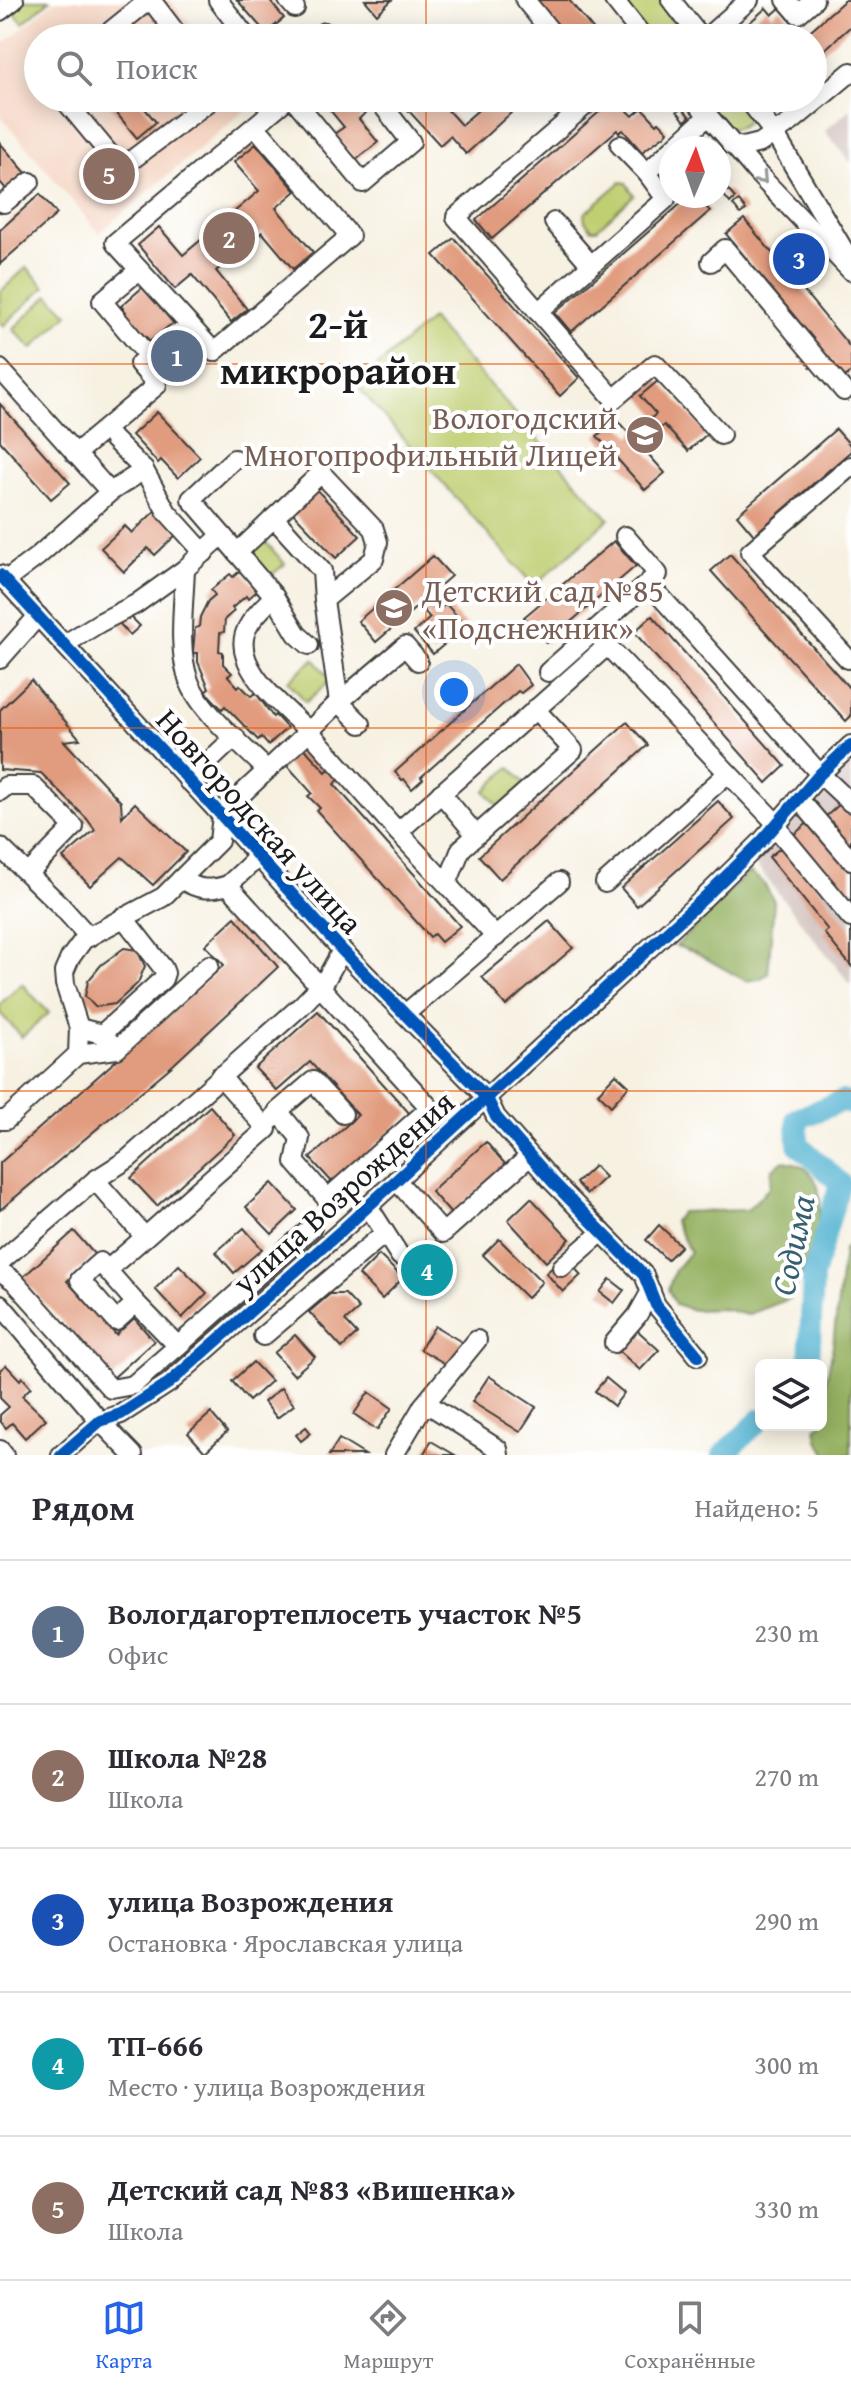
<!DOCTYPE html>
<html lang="ru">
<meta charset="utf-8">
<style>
body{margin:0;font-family:"Gentium Book Plus",serif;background:#f2f2f3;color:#2b2b33}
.controls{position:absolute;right:24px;bottom:24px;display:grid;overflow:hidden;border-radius:12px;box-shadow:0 4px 20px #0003}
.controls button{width:72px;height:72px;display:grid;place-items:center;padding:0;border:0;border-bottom:2px solid #e1e1e2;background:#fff;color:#2b2b33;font:40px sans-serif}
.compass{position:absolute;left:659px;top:136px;width:72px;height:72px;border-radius:50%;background:#fff;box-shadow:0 4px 20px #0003;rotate:2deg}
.you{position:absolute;left:454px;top:692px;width:28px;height:28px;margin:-20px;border:6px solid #fff;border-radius:50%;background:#1a73e8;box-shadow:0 0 0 12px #1a73e833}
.badge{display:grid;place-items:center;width:52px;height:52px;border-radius:50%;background:#2563eb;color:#fff;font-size:26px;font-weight:700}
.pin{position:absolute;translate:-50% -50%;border:4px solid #fff;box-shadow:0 2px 8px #0006}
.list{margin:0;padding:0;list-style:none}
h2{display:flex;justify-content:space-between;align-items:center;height:104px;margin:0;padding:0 32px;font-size:34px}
h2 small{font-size:26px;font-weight:400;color:#7c7c81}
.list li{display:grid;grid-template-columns:52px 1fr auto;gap:24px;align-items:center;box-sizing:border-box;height:144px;padding:0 32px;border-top:2px solid #e1e1e2}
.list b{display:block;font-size:30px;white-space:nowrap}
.list p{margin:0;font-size:26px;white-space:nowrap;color:#7c7c81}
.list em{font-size:26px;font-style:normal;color:#7c7c81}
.icon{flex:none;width:44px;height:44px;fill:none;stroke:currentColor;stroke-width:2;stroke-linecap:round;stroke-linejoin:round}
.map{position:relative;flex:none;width:851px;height:1455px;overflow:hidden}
.search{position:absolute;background:#fff;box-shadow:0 4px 20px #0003;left:24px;right:24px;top:24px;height:88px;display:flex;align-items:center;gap:20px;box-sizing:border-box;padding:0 28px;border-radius:44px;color:#7c7c81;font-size:30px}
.sheet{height:824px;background:#fff}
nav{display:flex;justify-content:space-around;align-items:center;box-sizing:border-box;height:112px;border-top:2px solid #e1e1e2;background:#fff;font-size:22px;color:#7c7c81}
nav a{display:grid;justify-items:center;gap:4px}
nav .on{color:#2563eb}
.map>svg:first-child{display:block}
</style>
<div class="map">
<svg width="851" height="1455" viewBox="0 0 851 1455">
<rect width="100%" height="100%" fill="#fff"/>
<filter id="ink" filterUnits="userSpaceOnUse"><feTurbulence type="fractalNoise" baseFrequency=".0125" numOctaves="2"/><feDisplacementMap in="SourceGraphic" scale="16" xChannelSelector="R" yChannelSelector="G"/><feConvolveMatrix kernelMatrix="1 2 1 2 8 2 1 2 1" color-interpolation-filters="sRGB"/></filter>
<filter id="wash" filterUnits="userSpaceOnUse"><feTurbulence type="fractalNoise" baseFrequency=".006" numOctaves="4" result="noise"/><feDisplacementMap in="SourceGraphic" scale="32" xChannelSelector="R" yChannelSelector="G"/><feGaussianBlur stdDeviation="1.8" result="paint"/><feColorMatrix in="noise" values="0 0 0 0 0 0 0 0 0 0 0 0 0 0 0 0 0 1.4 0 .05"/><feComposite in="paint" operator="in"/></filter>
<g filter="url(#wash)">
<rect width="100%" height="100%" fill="#f7f1e2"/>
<path fill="#f4d3c0" d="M56,0H170L202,38H38V98H252L255,102L99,233L0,115V47Z"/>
<g fill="#d0c0bc">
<path d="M851,108V163L825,131Z"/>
<path d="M851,754V985L751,859L812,805L805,796Z"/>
</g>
<g fill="#bfcf72" stroke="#6e7647" stroke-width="2">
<path d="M26,0H50L23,23L13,11Z"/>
<path d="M619,0H664L695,38H650Z"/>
<path d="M699,98H743L750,115C745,126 737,130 726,128Z"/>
<path d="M621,182L626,183L634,195L597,229H592L585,221L584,214Z"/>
<path d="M27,267L45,287L3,326L0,322V292Z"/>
<path d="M49,295L68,314L32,349L13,329Z"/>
<path d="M431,319L609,519L534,586L356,385Z"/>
<path d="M263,539L285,564L268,578L246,553Z"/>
<path d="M314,659L331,680L306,702L288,681Z"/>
<path d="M510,767L525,784L500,808L485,791Z"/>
<path d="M22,984L49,1013L22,1037L0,1013V1004Z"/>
</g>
<g fill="#97b264" stroke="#5a6740" stroke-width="2">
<path d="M749,872L763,882L774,901L768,974L759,979L746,981L696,953L676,946Z"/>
<path d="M782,1161C851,1166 809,1263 789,1299L747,1315L724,1309L693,1310L675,1304L668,1289L675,1270L690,1252L674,1221L681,1212L747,1210L770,1187L772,1170Z"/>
<path d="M851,1241V1455H827L818,1440L816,1427L821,1425V1405L832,1352L844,1250Z"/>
</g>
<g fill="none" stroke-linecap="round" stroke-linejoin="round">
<g stroke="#54b4d2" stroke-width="22">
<path d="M809,1365L813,1276L840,1183L798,1144L797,1119L842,1101L851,1104"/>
<path d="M723,1455L761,1419"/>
</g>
</g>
<g id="blocks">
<g fill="#e19b7e">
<path d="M237,0H269L284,18L266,33Z"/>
<path d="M365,0H392L377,14Z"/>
<path d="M534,0H569L600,38H565Z"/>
<path d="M845,0H851V26L813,60V38H745L739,32L766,8L772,15L780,8L804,36Z"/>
<path d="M153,30L160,38H143Z"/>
<path d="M104,98H136L156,122L137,138Z"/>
<path d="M327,98H354L366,112L359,119L378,142L356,160L334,134L344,127L325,104L329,100Z"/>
<path d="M397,98H437L461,125L492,98H500L512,112L466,154L450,136L440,145Z"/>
<path d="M615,98L633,116L642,108L657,124L659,122L668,131L665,135L642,152L623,130L619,133L617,130L492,239L476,220Z"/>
<path d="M682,108L690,117L685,121L677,111Z"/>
<path d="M0,143L26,173L7,190L0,182Z"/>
<path d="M256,144L296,191L276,208L313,252L293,269L262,232L216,271L247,309L231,322L192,275L175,289L138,245L159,227L183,255L259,191L234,162Z"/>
<path d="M671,166V183L662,174Z"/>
<path d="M728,190L735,198L730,203L723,194Z"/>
<path d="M40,194L57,214L0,264V230Z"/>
<path d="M682,196H696L710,211L571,332L555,313L685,200Z"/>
<path d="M739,201L746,210L740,214L733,205Z"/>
<path d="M744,219L851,348V372L845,377L726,234Z"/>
<path d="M454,238L579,378L560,396L434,255Z"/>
<path d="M143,287L174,324L152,343L146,337L144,339L123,315L126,312L121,306Z"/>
<path d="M182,337L198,355L166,382L151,364Z"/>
<path d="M659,380L707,434L688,451L664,425L641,446L665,473L645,490L597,436L616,419L631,436L656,414L640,396Z"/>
<path d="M0,404L70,483L51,499L0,441Z"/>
<path d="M157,412L200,457L178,478L161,460L158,463L132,435Z"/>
<path d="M836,429L851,446V451L754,535L737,515Z"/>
<path d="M315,488L360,536L336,558L291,511Z"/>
<path d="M157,509L179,532L155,555L148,548L124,572L101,548L125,526L132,533Z"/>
<path d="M614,541L636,566L546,643L524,617Z"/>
<path d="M730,554L851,690V716L846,721L711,571Z"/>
<path d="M433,556L451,576L426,598L437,611L446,604L466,626L433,654L414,632L430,618L419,605L376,642L358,621Z"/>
<path d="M241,570L258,590L248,599L246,596L232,608L234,611L225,619L224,632L220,633L219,651L223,652V664L232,673L228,676L238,687L240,685L251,696L256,693L273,717L275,715L287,728L268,745L261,737L258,740L225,706L222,709L205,691L209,688L198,662V653H193L195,628L199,627L200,617L208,601L215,595L211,590L230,574L233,577Z"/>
<path d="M127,613L140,626L130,635L118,622Z"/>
<path d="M652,616L785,766L767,783L634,632Z"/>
<path d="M516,664L531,685L521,693L518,691L421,777L423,779L412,789L404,779L402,780L395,772Z"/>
<path d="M31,680L80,739L64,741L121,802L122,817L135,803L186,852L153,885L122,857L90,886L63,858L95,830L87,819L41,773L0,770V710Z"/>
<path d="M627,722L648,745L500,879L479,856Z"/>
<path d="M304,748L326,772L330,768L340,779L334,784L460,926L441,942L434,934L430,937L317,811L320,808L308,796L312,793L286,764Z"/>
<path d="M718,801L734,819L637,906L621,888Z"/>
<path d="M842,802L851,813V852L822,820Z"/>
<path d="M810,821L851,869V907L791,837Z"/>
<path d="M783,846L851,928V966L824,933L828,930L769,857Z"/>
<path d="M235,917L278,967L173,1065L0,1210V1163L224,965L205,945Z"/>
<path d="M549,921L573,948L506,1006L482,977Z"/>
<path d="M124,948L137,950L145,966L138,983L115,1004L95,1007L85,996L88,981L101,965Z"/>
<path d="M318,1011L410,1114L333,1183L310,1158L358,1115L310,1062L277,1091L255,1068Z"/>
<path d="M616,1074L629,1086L611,1106L598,1093Z"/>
<path d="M210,1106L235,1135L157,1206L131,1178Z"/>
<path d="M486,1142L506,1165L451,1214L431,1191Z"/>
<path d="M594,1166L605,1177L587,1194L576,1183Z"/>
<path d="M272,1183L297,1210L272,1234L246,1207Z"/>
<path d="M531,1198L570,1239L546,1262L508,1220Z"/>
<path d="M659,1225L681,1246L667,1260L646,1240Z"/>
<path d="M244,1228L262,1249L234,1273L216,1252Z"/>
<path d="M74,1231L95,1255L67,1281L116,1335L134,1318L154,1341L113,1378L22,1278Z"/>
<path d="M499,1239L542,1282L527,1298L483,1255Z"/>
<path d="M379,1255L403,1278L382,1299L359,1275Z"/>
<path d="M426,1259L437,1273L429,1280L418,1266Z"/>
<path d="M179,1265L207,1293L182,1318L155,1289Z"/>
<path d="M555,1265H572L581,1275L563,1292L546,1273Z"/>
<path d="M610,1279L624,1290L614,1303L600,1292Z"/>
<path d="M330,1294H345L359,1309L345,1321L357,1334L342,1348L309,1312Z"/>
<path d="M435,1326L465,1344L451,1367L420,1349Z"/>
<path d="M637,1330L659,1350L640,1370L618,1350Z"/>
<path d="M295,1335L315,1357L294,1375L274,1353Z"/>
<path d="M253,1362L271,1381L249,1401L232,1381Z"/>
<path d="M6,1365L20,1380L22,1377L31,1387L22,1396L46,1419L25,1438L12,1423L6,1428L0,1421V1415L9,1407L0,1398V1370Z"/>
<path d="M489,1376L536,1407L520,1432L472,1402Z"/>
<path d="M606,1378L624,1393L614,1406L595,1391Z"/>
<path d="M281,1388L294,1405L277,1418L264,1402Z"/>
<path d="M369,1392L392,1408L377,1430L354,1414Z"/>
<path d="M211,1413L227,1432L205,1452L188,1433Z"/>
<path d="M306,1427L311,1433L301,1441L296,1435Z"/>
<path d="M339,1439L365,1455H329Z"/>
<path d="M431,1441L455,1455H423Z"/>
</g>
</g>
</g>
<g filter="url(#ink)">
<use href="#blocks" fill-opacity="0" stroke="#3d3c3a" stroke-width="2"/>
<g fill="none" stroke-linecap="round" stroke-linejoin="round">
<defs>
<g id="minor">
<path d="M151,0L180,38"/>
<path d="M218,0L247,38"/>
<path d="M288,0L295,8"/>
<path d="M525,0L556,38"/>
<path d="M614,0L644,38"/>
<path d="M671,0L701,38"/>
<path d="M786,0L798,14L814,0"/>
<path d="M0,11L14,0"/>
<path d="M324,32L329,38"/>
<path d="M102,38L149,0"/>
<path d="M706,38L749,0"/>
<path d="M63,98L121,168L214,98"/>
<path d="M293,98L363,183L411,142L377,98"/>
<path d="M594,98L456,217L614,399L655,364L721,435"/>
<path d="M693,98L758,174L851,271"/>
<path d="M747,98L774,133L848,257"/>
<path d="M255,126L350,236L214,352L115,243L288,98"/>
<path d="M620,145L647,173"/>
<path d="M731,145L744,147L760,143L791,122L851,72"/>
<path d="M673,148L708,116"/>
<path d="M4,203L30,182"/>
<path d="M554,222L591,265"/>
<path d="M711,262L725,249L844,391"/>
<path d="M139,270L102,301L148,356"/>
<path d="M538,312L666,199L647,173L671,150"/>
<path d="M0,369L110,492L38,556L5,581"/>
<path d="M113,439L144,470L167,512L204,553"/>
<path d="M75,454L157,385L139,364L175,334"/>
<path d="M110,492L144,470"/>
<path d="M274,518L322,571L324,600"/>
<path d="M222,535L191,499L234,459"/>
<path d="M237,553L321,473L374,529L378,542L374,559L324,600L339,702"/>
<path d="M185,569C184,602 177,650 189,681C200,711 244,747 267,770"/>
<path d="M0,575L222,816L342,950L487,1098L496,1117L553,1182L644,1275L656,1305L698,1356"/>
<path d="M274,596L297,634L309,645"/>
<path d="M661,597L820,774L851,803"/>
<path d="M601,639L728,773"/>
<path d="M65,644L99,623L136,604L185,569L222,535L274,596C266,605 255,614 249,625C225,663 285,708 309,731L339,702L361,724"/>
<path d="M0,659L38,616"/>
<path d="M848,659L750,552L851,466"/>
<path d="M548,672L658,574L625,536"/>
<path d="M339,702L405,646L418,661"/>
<path d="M188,781L235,737"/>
<path d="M0,791L6,786H33L74,827L28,874"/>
<path d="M441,793L476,835"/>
<path d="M798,798L851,860"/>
<path d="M398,832L608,645"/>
<path d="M0,847L61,906L89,937"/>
<path d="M259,856L228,885L430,1108L327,1199L295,1162L300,1138L278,1111"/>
<path d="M181,879C198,890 209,891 228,885"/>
<path d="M605,883L728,773L777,824L783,836L851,918"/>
<path d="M447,884L461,849L573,750L535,709"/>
<path d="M405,1014L559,882"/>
<path d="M79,1028L102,1034L163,979L165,973L163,968L123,917"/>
<path d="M102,1034L117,1049L209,965"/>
<path d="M78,1054L117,1049"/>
<path d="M273,1119L278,1111L313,1081L343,1114"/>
<path d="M0,1120H6L78,1054L79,1028L65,984L64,972L70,958L84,939L163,897L219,841L222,816L245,791L309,731L398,832L496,937"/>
<path d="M95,1180L145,1237L107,1270"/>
<path d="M396,1180L443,1233L530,1156"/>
<path d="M368,1206L400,1256"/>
<path d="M145,1237L267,1129L220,1076"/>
<path d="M0,1262L95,1180L128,1159L301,1006L325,981L342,950"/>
<path d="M100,1262L136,1303L116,1321L80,1280Z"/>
<path d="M562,1267L602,1232"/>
<path d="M0,1271L14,1281L111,1389L133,1385L178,1346"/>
<path d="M136,1303L178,1346L312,1227"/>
<path d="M0,1304L100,1421L133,1455"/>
<path d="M263,1336L385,1233"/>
<path d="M614,1343L637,1316L651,1291"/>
<path d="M423,1406L477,1340"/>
<path d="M0,1450L4,1455"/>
<path d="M61,1455L100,1421L121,1414L169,1383L341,1231L705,897L762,841L820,774L851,745"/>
<path d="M394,1455L423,1406L434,1408L498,1449L499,1455"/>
</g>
</defs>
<use href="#minor" stroke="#3d3c3a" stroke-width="22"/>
<use href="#minor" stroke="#fff" stroke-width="18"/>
<defs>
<g id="cycleway">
<path d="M0,575L222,816L342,950L487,1098L496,1117L553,1182L644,1275L656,1305L698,1356"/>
<path d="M61,1455L100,1421L121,1414L169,1383L341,1231L705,897L762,841L820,774L851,745"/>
</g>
</defs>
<use href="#cycleway" stroke="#fff" stroke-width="17"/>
<use href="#cycleway" stroke="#0057b8" stroke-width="12"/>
</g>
<defs><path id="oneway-chevron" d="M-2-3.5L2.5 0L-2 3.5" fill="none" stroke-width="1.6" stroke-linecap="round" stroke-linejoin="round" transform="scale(2)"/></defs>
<use stroke="#999" href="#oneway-chevron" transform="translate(762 179) rotate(47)"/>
</g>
<path fill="none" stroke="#e8590c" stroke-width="2" stroke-opacity="0.55" d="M426,0V38M426,98V1455M0,364H851M0,728H851M0,1091H851"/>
<defs>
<symbol id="school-disc" viewBox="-11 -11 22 22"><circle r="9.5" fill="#8d6e63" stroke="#fff"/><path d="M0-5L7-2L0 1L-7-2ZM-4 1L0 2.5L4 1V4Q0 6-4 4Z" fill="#fff"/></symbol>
</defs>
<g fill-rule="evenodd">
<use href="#school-disc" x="623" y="413" width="44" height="44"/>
<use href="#school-disc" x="372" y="586" width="44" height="44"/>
</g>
<g text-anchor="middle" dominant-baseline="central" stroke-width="8" stroke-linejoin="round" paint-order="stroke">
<g font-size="32" fill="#785e54" stroke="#fff" text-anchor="end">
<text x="617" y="417">Вологодский<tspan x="617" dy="37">Многопрофильный Лицей</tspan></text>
<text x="422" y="590" text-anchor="start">Детский сад №85<tspan x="422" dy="37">«Подснежник»</tspan></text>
</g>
<g font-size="32" fill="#1c1c1c" stroke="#fff">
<text transform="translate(260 821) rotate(48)">Новгородская улица</text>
<text transform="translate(343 1192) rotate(-42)">улица Возрождения</text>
</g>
<g font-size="34" font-style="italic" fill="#35606e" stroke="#fff">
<text transform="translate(792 1245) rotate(-78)">Содима</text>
</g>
<g font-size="40" font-weight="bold" fill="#1c1c1c" stroke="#fff">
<text x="338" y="323">2-й<tspan x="338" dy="46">микрорайон</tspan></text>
</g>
</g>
</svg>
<div class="controls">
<button><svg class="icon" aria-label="layers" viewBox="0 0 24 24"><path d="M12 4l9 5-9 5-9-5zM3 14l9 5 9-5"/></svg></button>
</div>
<svg class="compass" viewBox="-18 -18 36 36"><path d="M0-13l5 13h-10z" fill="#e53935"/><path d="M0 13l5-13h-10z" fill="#7c7c81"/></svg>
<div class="you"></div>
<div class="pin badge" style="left:177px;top:356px;background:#5c6f8a">1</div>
<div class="pin badge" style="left:229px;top:238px;background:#8d6e63">2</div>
<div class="pin badge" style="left:799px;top:259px;background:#1a4fb4">3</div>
<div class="pin badge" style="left:427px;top:1270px;background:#0f9aa8">4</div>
<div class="pin badge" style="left:109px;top:174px;background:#8d6e63">5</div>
<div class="search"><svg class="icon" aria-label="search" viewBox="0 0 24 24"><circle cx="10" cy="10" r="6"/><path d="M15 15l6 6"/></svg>Поиск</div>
</div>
<section class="sheet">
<h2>Рядом<small>Найдено: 5</small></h2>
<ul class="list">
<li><span class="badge" style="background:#5c6f8a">1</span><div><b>Вологдагортеплосеть участок №5</b><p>Офис</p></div><em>230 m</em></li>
<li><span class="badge" style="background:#8d6e63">2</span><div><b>Школа №28</b><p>Школа</p></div><em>270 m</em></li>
<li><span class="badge" style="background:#1a4fb4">3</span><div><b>улица Возрождения</b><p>Остановка · Ярославская улица</p></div><em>290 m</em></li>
<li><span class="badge" style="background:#0f9aa8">4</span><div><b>ТП-666</b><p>Место · улица Возрождения</p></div><em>300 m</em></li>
<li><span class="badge" style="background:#8d6e63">5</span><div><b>Детский сад №83 «Вишенка»</b><p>Школа</p></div><em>330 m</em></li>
</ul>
</section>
<nav>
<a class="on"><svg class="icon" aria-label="map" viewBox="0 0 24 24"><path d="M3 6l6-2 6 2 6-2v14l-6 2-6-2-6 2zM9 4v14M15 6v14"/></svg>Карта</a>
<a><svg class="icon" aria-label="directions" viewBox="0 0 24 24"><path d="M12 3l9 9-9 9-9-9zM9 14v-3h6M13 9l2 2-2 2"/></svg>Маршрут</a>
<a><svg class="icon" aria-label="saved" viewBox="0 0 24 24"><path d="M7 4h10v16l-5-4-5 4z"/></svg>Сохранённые</a>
</nav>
